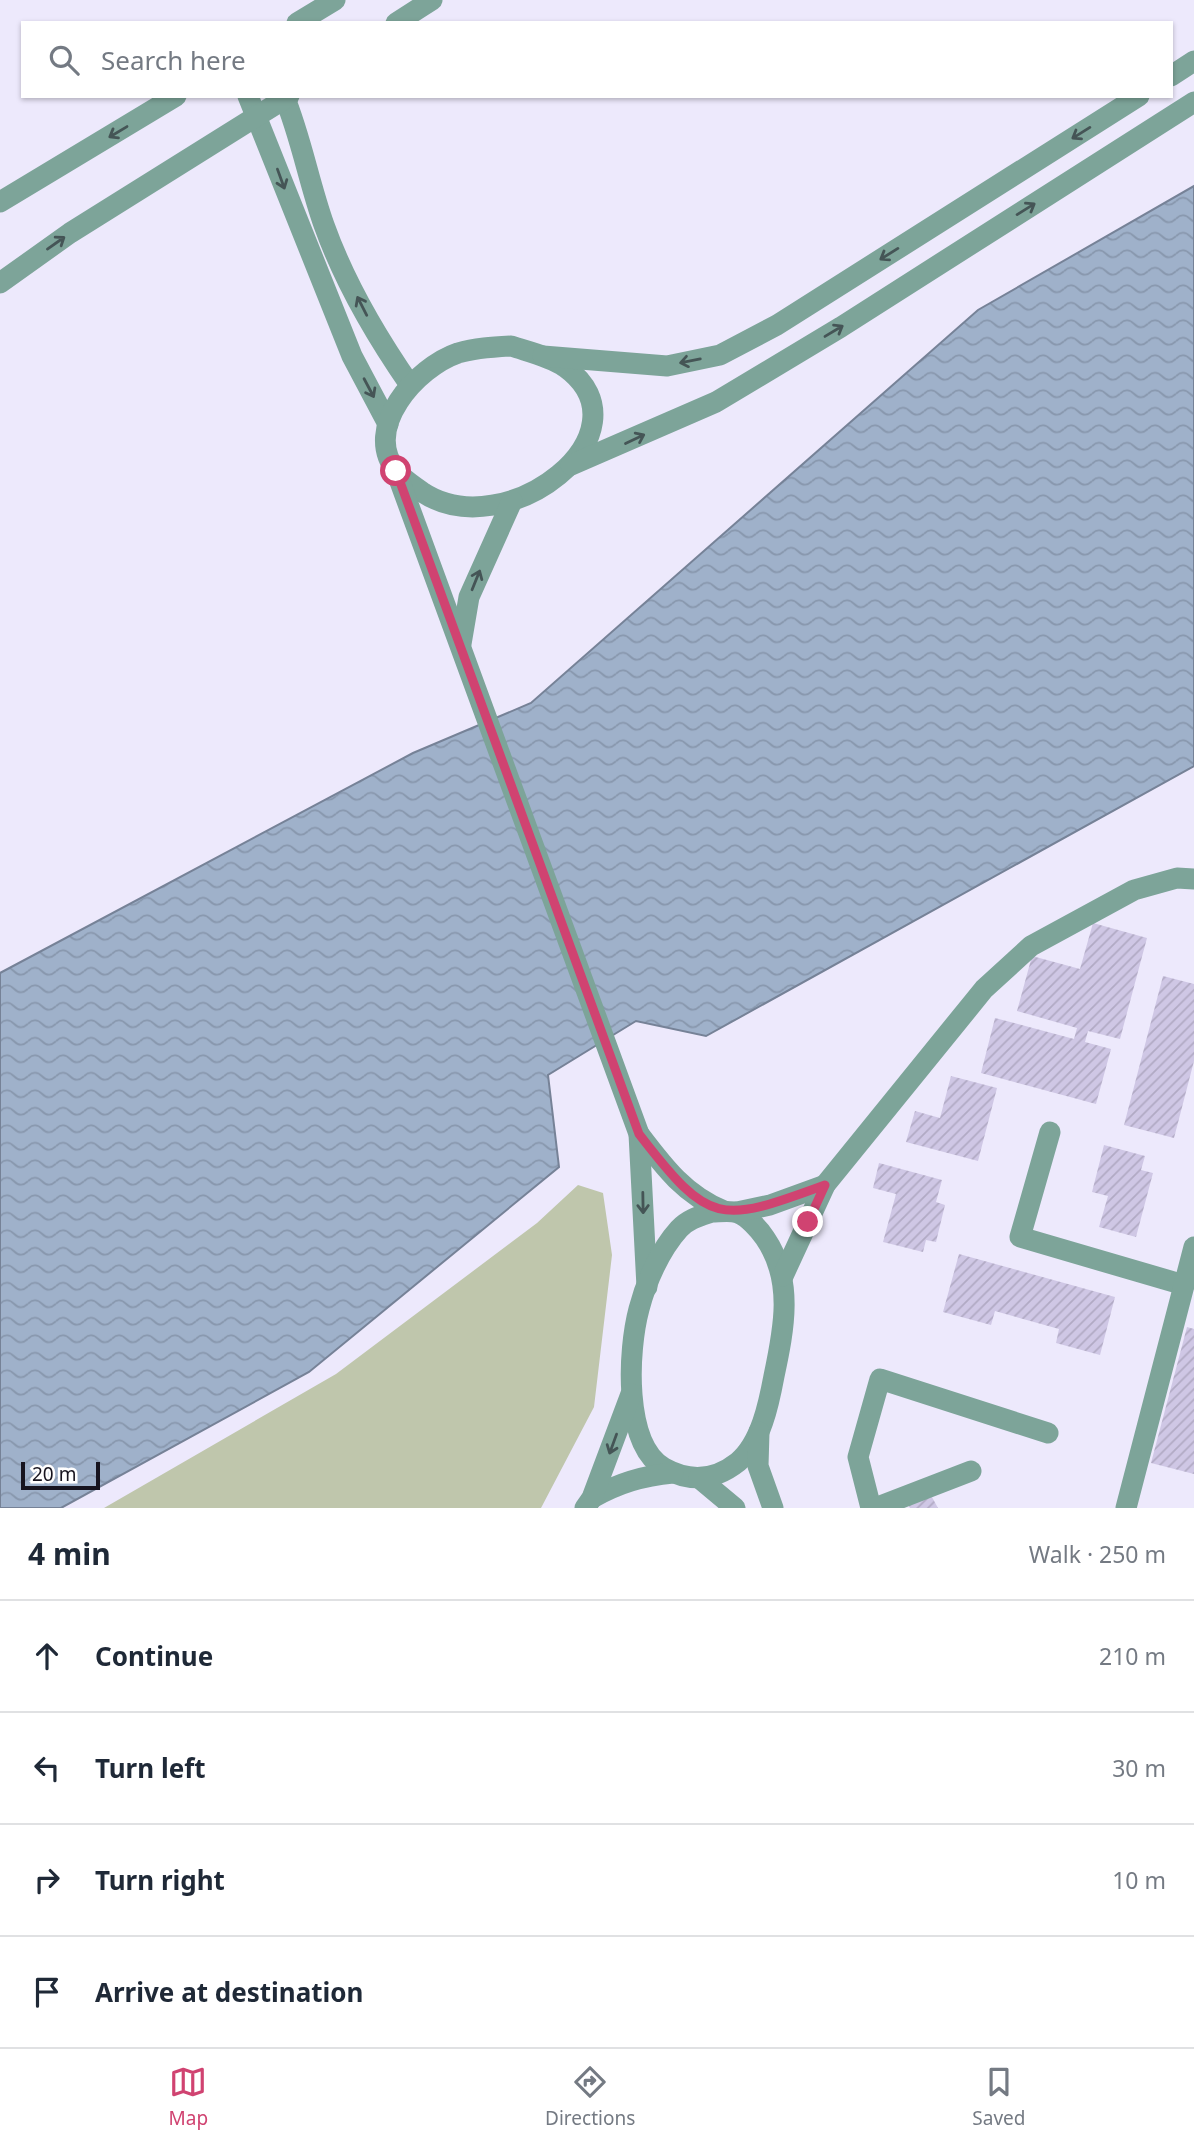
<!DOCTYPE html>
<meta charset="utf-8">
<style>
body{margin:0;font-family:"Noto Sans",sans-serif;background:#f2f2f3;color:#1f2937}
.scale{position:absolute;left:21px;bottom:18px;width:79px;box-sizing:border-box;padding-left:7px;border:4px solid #17141f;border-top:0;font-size:19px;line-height:24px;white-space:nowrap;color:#17141f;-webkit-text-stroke:5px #fff;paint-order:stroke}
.stop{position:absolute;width:21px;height:21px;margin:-16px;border:5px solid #d04371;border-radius:50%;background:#fff}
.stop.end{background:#d04371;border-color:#fff;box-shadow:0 2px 7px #0008}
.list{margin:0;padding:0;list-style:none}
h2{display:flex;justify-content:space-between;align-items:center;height:91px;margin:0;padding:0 28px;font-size:30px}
h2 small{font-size:23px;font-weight:400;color:#747a83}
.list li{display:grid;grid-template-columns:46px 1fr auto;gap:21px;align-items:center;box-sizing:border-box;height:112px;padding:0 28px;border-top:2px solid #e0e1e3}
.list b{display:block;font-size:26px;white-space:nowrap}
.list em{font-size:23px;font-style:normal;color:#747a83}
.icon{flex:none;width:38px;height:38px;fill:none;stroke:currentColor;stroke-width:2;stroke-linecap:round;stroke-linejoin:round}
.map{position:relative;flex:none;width:1194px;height:1508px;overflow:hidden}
.search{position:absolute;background:#fff;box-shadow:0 2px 5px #0004;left:21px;right:21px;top:21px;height:77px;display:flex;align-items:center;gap:18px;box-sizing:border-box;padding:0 24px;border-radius:0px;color:#747a83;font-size:26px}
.sheet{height:539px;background:#fff}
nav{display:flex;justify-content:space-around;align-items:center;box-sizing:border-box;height:98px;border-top:2px solid #e0e1e3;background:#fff;font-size:19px;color:#747a83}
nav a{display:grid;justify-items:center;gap:4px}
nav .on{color:#d04371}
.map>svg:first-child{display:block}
</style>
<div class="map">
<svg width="1194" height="1508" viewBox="0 0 1194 1508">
<defs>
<pattern id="water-waves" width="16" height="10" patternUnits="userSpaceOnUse" patternTransform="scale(1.75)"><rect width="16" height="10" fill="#9fb1ca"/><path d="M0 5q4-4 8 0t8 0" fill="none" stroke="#8897ad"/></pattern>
<pattern id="building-hatch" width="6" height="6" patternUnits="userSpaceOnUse" patternTransform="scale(1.75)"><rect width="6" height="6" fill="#cfc7e5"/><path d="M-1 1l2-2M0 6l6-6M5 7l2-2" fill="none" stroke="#b1aac4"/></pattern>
</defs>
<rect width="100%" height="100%" fill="#ede9fc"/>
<path fill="#bfc6ac" d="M578,1185L603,1193L612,1255L594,1407L541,1508H104L336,1374L537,1223Z"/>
<path fill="url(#water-waves)" stroke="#768297" stroke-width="2" d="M1194,186V766L706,1036L636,1021L548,1075L559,1167L309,1372L61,1508H0V973L413,753L531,703L978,310Z"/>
<g fill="url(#building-hatch)">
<path d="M1093,923L1147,938L1120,1039L1088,1031L1085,1042L1111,1049L1096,1104L981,1073L995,1018L1074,1039L1077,1028L1017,1011L1032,956L1080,969Z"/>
<path d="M1163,976L1194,984V1061L1174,1138L1124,1125Z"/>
<path d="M951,1076L997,1088L978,1161L906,1142L915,1111L940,1118Z"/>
<path d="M1104,1145L1145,1156L1141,1170L1153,1173L1136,1237L1099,1227L1108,1196L1092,1192Z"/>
<path d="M879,1163L942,1180L936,1202L945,1205L936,1242L926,1240L923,1252L883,1242L896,1194L873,1188Z"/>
<path d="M959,1254L1115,1297L1100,1355L1056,1343L1059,1329L995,1311L991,1325L943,1312Z"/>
<path d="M1187,1327L1194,1329V1474L1151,1463Z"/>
<path d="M928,1490L938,1508H910L907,1502Z"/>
</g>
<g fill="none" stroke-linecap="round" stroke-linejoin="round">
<g stroke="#7da499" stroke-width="21">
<path d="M297,23L335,0"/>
<path d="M396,23L432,0"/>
<path d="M1171,76L1194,61"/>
<path d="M248,96L352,356L388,424"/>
<path d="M284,96C301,137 309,183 324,225C344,281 376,336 410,385"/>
<path d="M0,202L176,96"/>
<path d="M0,283L70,233L289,96"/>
<path d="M511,346C529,352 549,356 565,367C655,432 506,548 422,492C414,486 404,480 397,472C361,428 417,367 458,353C475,348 493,347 511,346Z"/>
<path d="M543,356L667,366L720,355L777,325L1139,96"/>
<path d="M571,465L716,402L841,327L1194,102"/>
<path d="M396,471L639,1134L647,1287"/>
<path d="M461,644L469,597L512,501"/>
<path d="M1050,1132L1020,1237L1184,1285"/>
<path d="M639,1134C664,1167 685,1195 724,1211"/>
<path d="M712,1212C719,1212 731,1210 738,1213C748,1217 759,1229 765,1238C794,1280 784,1329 774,1376C769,1403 761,1443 738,1462C714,1481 689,1482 664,1468C623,1444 628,1350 639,1309C646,1282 660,1250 679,1229C688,1219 700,1216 712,1212Z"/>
<path d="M737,1212L770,1205L825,1185"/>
<path d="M783,1276L825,1185L984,989L1031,946L1134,890L1177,878L1194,879"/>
<path d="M759,1432L758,1466L773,1508"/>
<path d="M699,1478L735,1508"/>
<path d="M592,1498C619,1483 642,1476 673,1473"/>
<path d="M585,1508L592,1498L631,1394"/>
<path d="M871,1508L858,1457L880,1379L1048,1433"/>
<path d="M875,1508L971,1471"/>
<path d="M1126,1508L1194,1247"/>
</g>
</g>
<defs><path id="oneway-shaft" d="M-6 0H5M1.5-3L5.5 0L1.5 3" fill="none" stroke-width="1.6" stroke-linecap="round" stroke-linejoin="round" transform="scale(1.75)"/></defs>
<g stroke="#455556">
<use href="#oneway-shaft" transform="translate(118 132) rotate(149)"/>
<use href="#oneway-shaft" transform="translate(1081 133) rotate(148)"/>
<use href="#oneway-shaft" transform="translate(281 179) rotate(70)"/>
<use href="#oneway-shaft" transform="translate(1026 209) rotate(-32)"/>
<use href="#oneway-shaft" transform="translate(56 243) rotate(-35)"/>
<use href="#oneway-shaft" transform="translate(889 254) rotate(148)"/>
<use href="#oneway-shaft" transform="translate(362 306) rotate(-117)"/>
<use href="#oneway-shaft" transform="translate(834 331) rotate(-31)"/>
<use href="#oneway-shaft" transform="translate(690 361) rotate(169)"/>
<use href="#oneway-shaft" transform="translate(369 388) rotate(62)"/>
<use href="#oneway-shaft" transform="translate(635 439) rotate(-25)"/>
<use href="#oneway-shaft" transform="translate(476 580) rotate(-68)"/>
<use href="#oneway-shaft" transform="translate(643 1203) rotate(89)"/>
<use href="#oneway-shaft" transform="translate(613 1444) rotate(110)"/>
</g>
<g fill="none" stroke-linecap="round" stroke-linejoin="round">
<path stroke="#d04371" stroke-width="9" d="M396,471L639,1134C710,1226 719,1224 825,1185L808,1222"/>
</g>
</svg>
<div class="scale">20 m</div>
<div class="stop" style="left:396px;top:471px"></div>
<div class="stop end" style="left:808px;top:1222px"></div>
<div class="search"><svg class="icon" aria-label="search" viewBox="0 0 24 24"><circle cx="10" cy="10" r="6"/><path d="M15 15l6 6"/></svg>Search here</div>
</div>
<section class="sheet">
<h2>4 min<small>Walk · 250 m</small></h2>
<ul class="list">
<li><svg class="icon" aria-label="ahead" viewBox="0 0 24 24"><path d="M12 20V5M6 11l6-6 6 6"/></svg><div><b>Continue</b></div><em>210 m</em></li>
<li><svg class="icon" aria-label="left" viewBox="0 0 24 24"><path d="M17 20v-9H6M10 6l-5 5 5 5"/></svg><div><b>Turn left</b></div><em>30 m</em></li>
<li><svg class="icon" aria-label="right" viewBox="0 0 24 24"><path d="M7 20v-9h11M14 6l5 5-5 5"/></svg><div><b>Turn right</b></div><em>10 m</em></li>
<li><svg class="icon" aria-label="arrive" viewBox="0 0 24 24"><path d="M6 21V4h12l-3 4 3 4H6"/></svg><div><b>Arrive at destination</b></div></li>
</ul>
</section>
<nav>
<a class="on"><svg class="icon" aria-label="map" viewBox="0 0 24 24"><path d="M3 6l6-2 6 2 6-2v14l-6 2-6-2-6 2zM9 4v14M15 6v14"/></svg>Map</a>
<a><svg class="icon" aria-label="directions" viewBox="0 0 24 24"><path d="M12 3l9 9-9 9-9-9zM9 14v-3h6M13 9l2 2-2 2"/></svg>Directions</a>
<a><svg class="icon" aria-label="saved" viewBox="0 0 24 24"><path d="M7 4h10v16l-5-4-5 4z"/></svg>Saved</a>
</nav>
